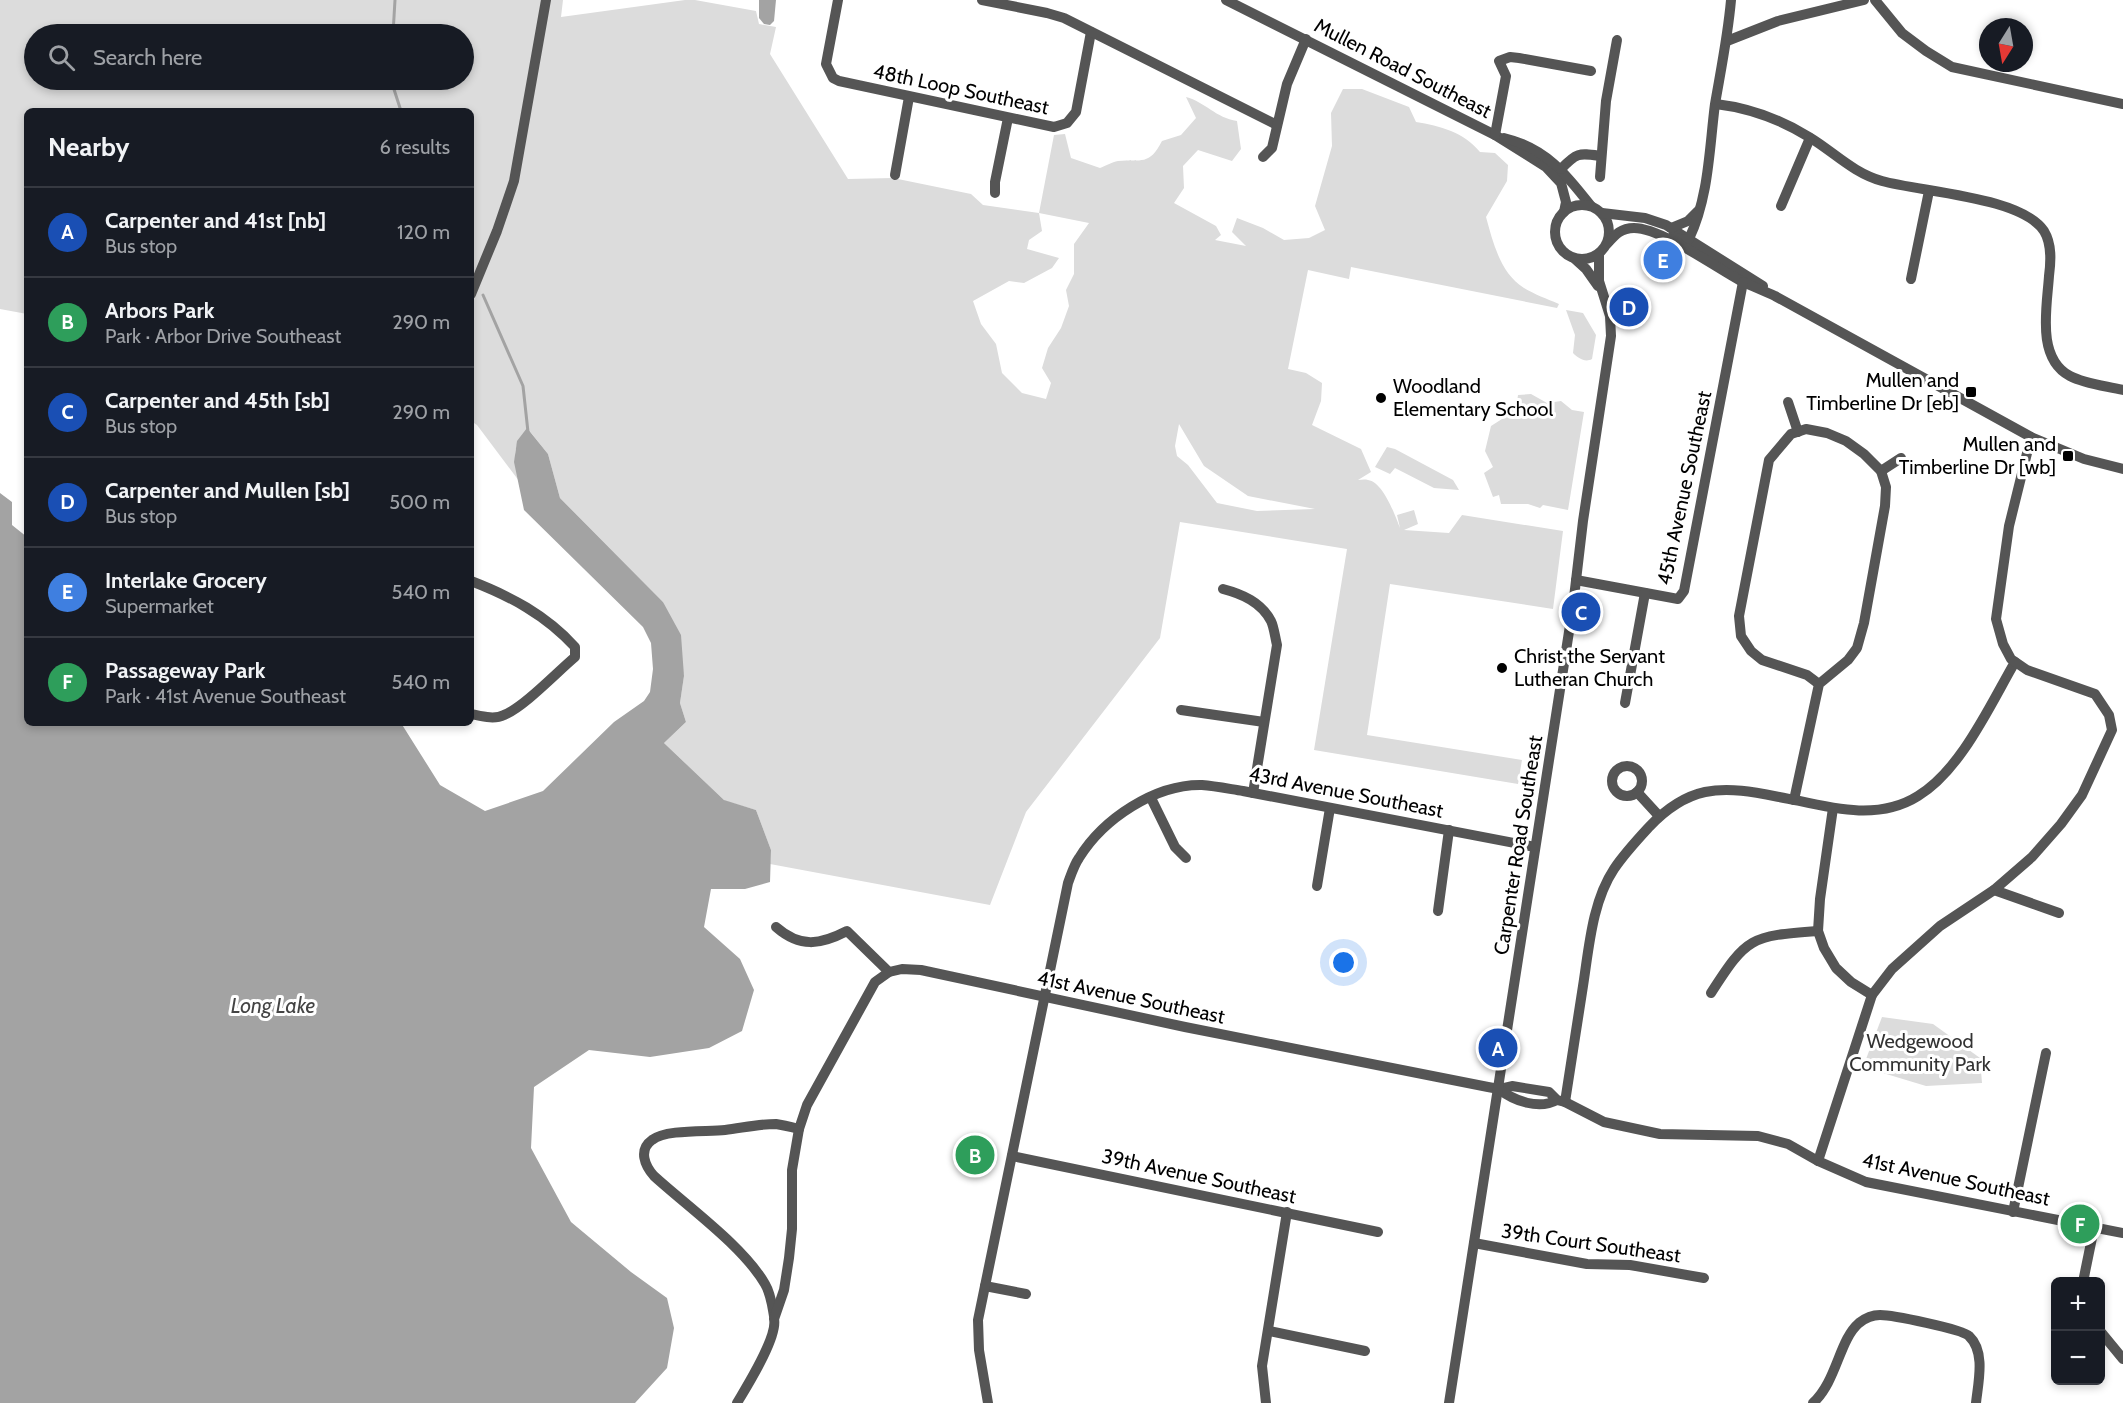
<!DOCTYPE html>
<meta charset="utf-8">
<style>
body{margin:0;font-family:Cabin,sans-serif;background:#242831;color:#f1f3f6}
.controls{position:absolute;right:18px;bottom:18px;display:grid;overflow:hidden;border-radius:9px;box-shadow:0 3px 9px #0003}
.controls button{width:54px;height:54px;display:grid;place-items:center;padding:0;border:0;border-bottom:2px solid #363941;background:#171b24;color:#f1f3f6;font:30px sans-serif}
.compass{position:absolute;left:1979px;top:18px;width:54px;height:54px;border-radius:50%;background:#171b24;box-shadow:0 3px 9px #0003;rotate:191deg}
.you{position:absolute;left:1344px;top:963px;width:21px;height:21px;margin:-15px;border:4px solid #fff;border-radius:50%;background:#1a73e8;box-shadow:0 0 0 9px #1a73e833}
.badge{display:grid;place-items:center;width:39px;height:39px;border-radius:50%;background:#0b8043;color:#fff;font-size:20px;font-weight:700}
.pin{position:absolute;translate:-50% -50%;border:3px solid #fff;box-shadow:0 2px 6px #0006}
.list{margin:0;padding:0;list-style:none}
h2{display:flex;justify-content:space-between;align-items:center;height:78px;margin:0;padding:0 24px;font-size:26px}
h2 small{font-size:20px;font-weight:400;color:#9ea1a6}
.list li{display:grid;grid-template-columns:39px 1fr auto;gap:18px;align-items:center;box-sizing:border-box;height:90px;padding:0 24px;border-top:2px solid #363941}
.list b{display:block;font-size:22px;white-space:nowrap}
.list p{margin:0;font-size:20px;white-space:nowrap;color:#9ea1a6}
.list em{font-size:20px;font-style:normal;color:#9ea1a6}
.icon{flex:none;width:33px;height:33px;fill:none;stroke:currentColor;stroke-width:2;stroke-linecap:round;stroke-linejoin:round}
.map{position:relative;flex:none;width:2123px;height:1403px;overflow:hidden}
.search{position:absolute;background:#171b24;box-shadow:0 3px 9px #0003;left:24px;top:24px;width:450px;height:66px;display:flex;align-items:center;gap:15px;box-sizing:border-box;padding:0 21px;border-radius:33px;color:#9ea1a6;font-size:22px}
.panel{position:absolute;background:#171b24;box-shadow:0 3px 9px #0003;left:24px;top:108px;width:450px;height:618px;border-radius:9px}
.map>svg:first-child{display:block}
</style>
<div class="map">
<svg width="2123" height="1403" viewBox="0 0 2123 1403">
<rect width="100%" height="100%" fill="#fff"/>
<g fill="#dcdcdc" fill-rule="evenodd">
<path d="M0,0H563L561,17L685,0H695L756,11L759,24L776,27L770,54L848,179L893,178L971,194L983,205L1039,213L1054,135L1065,134L1071,158L1100,168C1105,166 1112,162 1118,161C1142,159 1149,166 1162,141L1181,135L1196,118L1186,97C1205,102 1216,118 1237,121L1241,149L1232,161L1198,150L1183,166L1184,188L1174,203L1216,226L1221,235L1215,240L1246,246L1232,232L1237,218L1263,228L1284,240L1309,238L1325,230L1315,206L1332,146L1331,113L1343,89H1362L1409,107L1416,122C1440,126 1464,132 1480,152L1495,153L1508,165L1507,181L1486,217C1493,242 1500,273 1524,288C1534,294 1547,299 1559,304L1557,308L1351,267L1349,279L1308,270L1288,369L1306,373L1322,383L1321,401L1312,425L1361,449L1371,472L1358,480C1361,480 1364,479 1368,480C1383,482 1395,515 1400,528L1397,515L1414,510L1418,524L1404,530L1449,533L1462,515L1563,531L1553,609L1390,584L1367,735L1522,760L1518,784L1314,750L1347,549L1180,522L1160,638L1026,812L990,905L770,864L771,850L756,810L725,801L664,743L686,722L680,703L684,676L663,602L560,498L548,454L528,429C511,445 514,460 519,481L477,425L471,421V111H27V314L0,309ZM34,34H464V80H34ZM1039,213L1089,223L1074,244V274L1066,290L1069,306L1061,328L1048,348L1042,368L1051,383L1046,399L1022,393L1002,373L996,344L981,324L973,301L1009,281L1024,283L1052,268L1059,258L1027,249L1029,240L1042,231ZM1179,424L1204,466L1248,496L1315,509L1257,511L1217,503L1188,465L1177,456L1175,446Z"/>
<path d="M1566,310L1583,313L1596,335L1592,359C1585,363 1578,358 1573,353L1575,335Z"/>
<path d="M1531,394L1547,403L1561,401L1572,410L1584,412L1568,510L1543,505L1540,508L1528,504H1501L1499,495L1493,497L1484,473L1493,467L1485,451L1491,426L1502,419L1509,405L1517,402L1518,395Z"/>
<path d="M1387,447L1395,449L1453,480L1459,490L1434,488L1395,468L1390,474L1375,467Z"/>
<path d="M1882,1017L1933,1024L1980,1058L1982,1083L1926,1086L1863,1067Z"/>
<path d="M2075,1215L2089,1218L2086,1234L2071,1231Z"/>
</g>
<g fill="#a3a3a3">
<path d="M759,0H776L774,21L770,25L764,24L759,18Z"/>
<path d="M527,428L548,454L560,498L663,602L681,635L684,676L680,703L686,722L664,743L724,800L756,810L771,850L770,882L745,889H711L704,927L740,959L754,990L742,1031L709,1048L650,1057L589,1050L534,1087L531,1148L571,1222L631,1272L667,1298L674,1328L667,1368L635,1403H0V493L12,502V525L27,537V723H401L440,785L485,811L543,791L614,722L644,701L650,692L653,669L651,643L643,627L524,510L514,462L517,441Z"/>
</g>
<g fill="none" stroke-linecap="round" stroke-linejoin="round">
<g stroke="#a3a3a3" stroke-width="3">
<path d="M393,34L395,0"/>
<path d="M391,80L401,111"/>
<path d="M483,295L523,386L528,432"/>
</g>
<g stroke="#555" stroke-width="10">
<path d="M838,0L826,64L833,78L839,81L1054,127L1067,123L1076,112L1091,32"/>
<path d="M982,0L1047,13L1064,18L1277,125"/>
<path d="M1226,0L1495,135L1546,167L1561,183L1566,202L1564,212"/>
<path d="M1875,0L1902,33L1926,51L1952,67L2123,104"/>
<path d="M1727,41L1778,21L1864,0"/>
<path d="M1716,104C1749,108 1780,119 1809,137C1834,152 1853,173 1882,181C1922,192 2022,197 2044,231C2052,244 2051,261 2049,276C2047,307 2036,358 2070,376C2085,384 2107,386 2123,390"/>
<path d="M1495,135L1506,76L1499,61L1510,57L1519,58L1591,71"/>
<path d="M1504,138C1546,148 1566,174 1591,206"/>
<path d="M1263,157L1272,148L1287,84L1306,39"/>
<path d="M1561,169C1577,152 1579,153 1601,156"/>
<path d="M895,175L909,97"/>
<path d="M1600,177L1606,101L1617,40"/>
<path d="M995,193V182L1008,118"/>
<circle cx="1582" cy="232" r="27"/>
<path d="M1781,206L1810,138"/>
<path d="M1602,213L1645,218L1666,225L1763,286"/>
<path d="M1671,228L1688,221L1698,211"/>
<path d="M1672,237L1683,240L1689,239C1709,196 1709,151 1715,104C1721,69 1728,35 1731,0"/>
<path d="M1607,244C1615,235 1621,228 1634,228C1661,228 1715,267 1741,281C1752,286 1764,291 1775,296L2031,437L2084,459L2123,469"/>
<path d="M1575,259L1586,269L1598,286"/>
<path d="M1911,279L1929,191"/>
<path d="M471,294L497,231L514,181L546,0"/>
<path d="M1788,402L1798,432"/>
<path d="M1881,471L1901,458"/>
<path d="M1576,580L1678,599L1684,591L1743,282"/>
<path d="M471,581C510,596 546,615 575,647V657C557,672 524,707 504,715C494,720 481,716 471,714"/>
<path d="M1223,589C1242,594 1261,602 1271,621C1274,627 1275,637 1277,645L1253,793"/>
<path d="M1625,703L1645,593"/>
<path d="M1181,710L1264,722"/>
<circle cx="1627" cy="781" r="15"/>
<path d="M1637,792L1659,816"/>
<path d="M1151,798L1175,847L1186,858"/>
<path d="M1794,800L1819,684L1848,660L1857,648L1864,623L1885,506L1886,487L1881,471L1864,454L1846,441L1827,433L1806,429L1791,434L1769,460L1739,616L1741,636L1751,651L1762,660L1807,675L1819,684"/>
<path d="M1833,808L1820,899L1818,931L1824,948L1836,968L1851,982L1872,995"/>
<path d="M1317,886L1330,808"/>
<path d="M1994,890L2059,913"/>
<path d="M1438,911L1449,830"/>
<path d="M776,927C800,948 820,945 847,931L889,972L902,969L921,970L1185,1027L1488,1087L1499,1089L1512,1086L1549,1092L1557,1100L1565,1102L1604,1122L1660,1134L1758,1136L1788,1144L1818,1161L1866,1182L2073,1223"/>
<path d="M1711,993C1747,937 1750,936 1818,931"/>
<path d="M1499,1089C1514,1101 1539,1110 1557,1100"/>
<path d="M1565,1102C1571,1063 1577,1025 1583,986C1589,948 1592,902 1614,869C1624,854 1637,840 1649,827C1665,810 1682,797 1705,792C1735,786 1766,795 1795,800C1835,809 1880,820 1918,796C1961,770 1990,705 2015,662"/>
<path d="M1012,1156L1378,1232"/>
<path d="M1818,1161L1872,995L1892,969L1940,926L1994,890L2032,857L2061,824L2082,795L2112,730L2109,715L2095,694L2027,670L2011,659L2003,644L1996,619L2009,526L2031,437"/>
<path d="M2013,1212L2046,1053"/>
<path d="M1474,1243L1587,1264L1630,1265L1704,1278"/>
<path d="M2083,1282L2093,1233L2097,1228L2123,1233"/>
<path d="M985,1286L1026,1294"/>
<path d="M774,1316C772,1305 771,1294 765,1284C743,1246 688,1207 654,1176C645,1166 638,1150 652,1140C666,1129 707,1132 725,1130C742,1128 758,1124 776,1124C783,1125 791,1127 799,1129"/>
<path d="M1269,1331L1365,1351"/>
<path d="M2100,1331L2123,1359"/>
<path d="M737,1403C747,1386 778,1337 774,1319L784,1290L789,1258L792,1229V1170L799,1129L807,1105L875,982L889,972"/>
<path d="M988,1403L979,1350L978,1320L1068,883C1071,875 1074,865 1079,858C1103,819 1155,784 1202,785C1215,786 1230,789 1243,791L1535,847"/>
<path d="M1266,1403L1262,1366L1287,1212"/>
<path d="M1449,1403L1573,606L1583,521L1611,336L1610,316L1599,281V254"/>
<path d="M1813,1403C1837,1381 1839,1340 1859,1323C1864,1319 1872,1315 1880,1315C1892,1315 1962,1329 1969,1336C1986,1352 1978,1383 1976,1403"/>
</g>
</g>
<g fill="#000" stroke="#fff" stroke-width="2">
<rect x="1965" y="386" width="12" height="12" rx="3"/>
<circle cx="1381" cy="398" r="6"/>
<rect x="2062" y="450" width="12" height="12" rx="3"/>
<circle cx="1502" cy="668" r="6"/>
</g>
<g text-anchor="middle" dominant-baseline="central" stroke-width="6" stroke-linejoin="round" paint-order="stroke">
<g font-size="20" fill="#000" stroke="#fff">
<text transform="translate(1403 68) rotate(27)">Mullen Road Southeast</text>
<text transform="translate(961 89) rotate(12)">48th Loop Southeast</text>
<text transform="translate(1684 488) rotate(-78)">45th Avenue Southeast</text>
<text transform="translate(1346 792) rotate(11)">43rd Avenue Southeast</text>
<text transform="translate(1518 845) rotate(-81)">Carpenter Road Southeast</text>
<text transform="translate(1131 997) rotate(12)">41st Avenue Southeast</text>
<text transform="translate(1199 1176) rotate(12)">39th Avenue Southeast</text>
<text transform="translate(1956 1179) rotate(12)">41st Avenue Southeast</text>
<text transform="translate(1591 1243) rotate(8)">39th Court Southeast</text>
</g>
<g font-size="20" fill="#000" stroke="#fff" text-anchor="end">
<text x="1959" y="380">Mullen and<tspan x="1959" dy="23">Timberline Dr [eb]</tspan></text>
<text x="1393" y="386" text-anchor="start">Woodland<tspan x="1393" dy="23">Elementary School</tspan></text>
<text x="2056" y="444">Mullen and<tspan x="2056" dy="23">Timberline Dr [wb]</tspan></text>
<text x="1514" y="656" text-anchor="start">Christ the Servant<tspan x="1514" dy="23">Lutheran Church</tspan></text>
</g>
<g font-size="20" fill="#333" stroke="#fff">
<text x="1920" y="1041">Wedgewood<tspan x="1920" dy="23">Community Park</tspan></text>
</g>
<g font-size="21" font-style="italic" fill="#444" stroke="#fff">
<text x="273" y="1005">Long Lake</text>
</g>
</g>
</svg>
<div class="controls">
<button>+</button>
<button>−</button>
</div>
<svg class="compass" viewBox="-18 -18 36 36"><path d="M0-13l5 13h-10z" fill="#e53935"/><path d="M0 13l5-13h-10z" fill="#9ea1a6"/></svg>
<div class="you"></div>
<div class="pin badge" style="left:1498px;top:1048px;background:#1a4fb4">A</div>
<div class="pin badge" style="left:975px;top:1155px;background:#2e9e5b">B</div>
<div class="pin badge" style="left:1581px;top:612px;background:#1a4fb4">C</div>
<div class="pin badge" style="left:1629px;top:307px;background:#1a4fb4">D</div>
<div class="pin badge" style="left:1663px;top:260px;background:#3f7fe0">E</div>
<div class="pin badge" style="left:2080px;top:1224px;background:#2e9e5b">F</div>
<div class="search"><svg class="icon" aria-label="search" viewBox="0 0 24 24"><circle cx="10" cy="10" r="6"/><path d="M15 15l6 6"/></svg>Search here</div>
<section class="panel">
<h2>Nearby<small>6 results</small></h2>
<ul class="list">
<li><span class="badge" style="background:#1a4fb4">A</span><div><b>Carpenter and 41st [nb]</b><p>Bus stop</p></div><em>120 m</em></li>
<li><span class="badge" style="background:#2e9e5b">B</span><div><b>Arbors Park</b><p>Park · Arbor Drive Southeast</p></div><em>290 m</em></li>
<li><span class="badge" style="background:#1a4fb4">C</span><div><b>Carpenter and 45th [sb]</b><p>Bus stop</p></div><em>290 m</em></li>
<li><span class="badge" style="background:#1a4fb4">D</span><div><b>Carpenter and Mullen [sb]</b><p>Bus stop</p></div><em>500 m</em></li>
<li><span class="badge" style="background:#3f7fe0">E</span><div><b>Interlake Grocery</b><p>Supermarket</p></div><em>540 m</em></li>
<li><span class="badge" style="background:#2e9e5b">F</span><div><b>Passageway Park</b><p>Park · 41st Avenue Southeast</p></div><em>540 m</em></li>
</ul>
</section>
</div>
